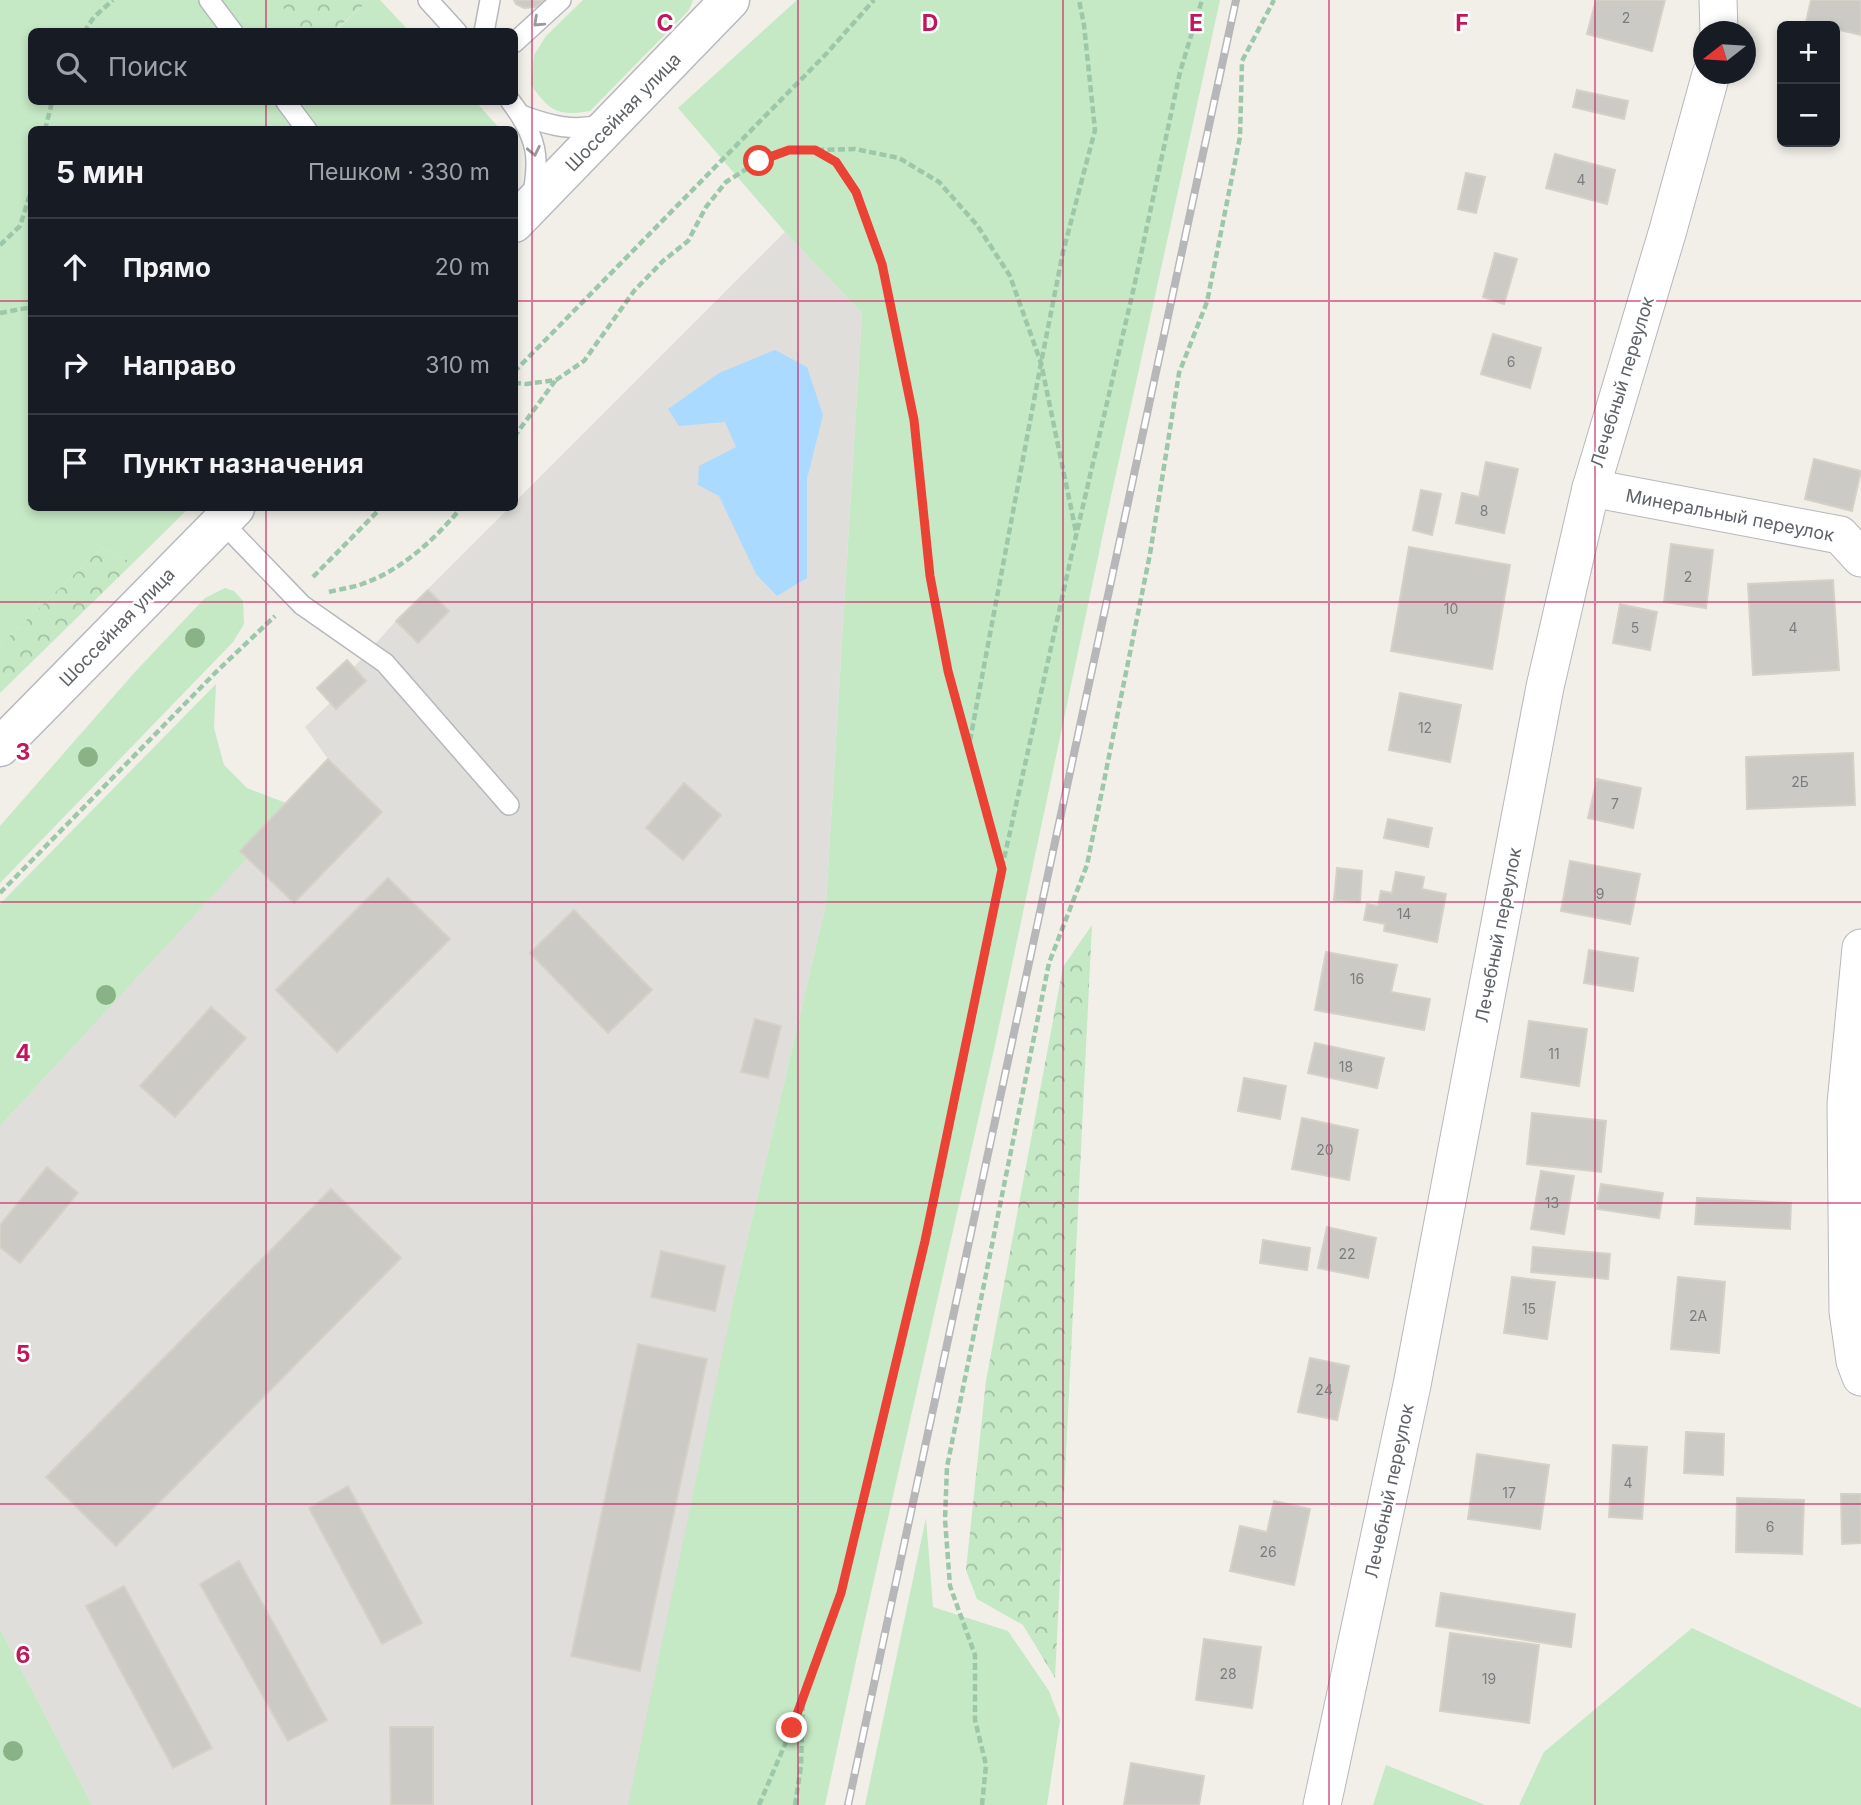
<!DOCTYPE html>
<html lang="ru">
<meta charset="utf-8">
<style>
body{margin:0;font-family:Inter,sans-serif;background:#20242c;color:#f1f3f6}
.controls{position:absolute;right:21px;top:21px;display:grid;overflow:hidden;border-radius:10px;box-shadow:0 4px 10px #0003}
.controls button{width:63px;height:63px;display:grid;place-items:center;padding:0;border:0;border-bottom:2px solid #363941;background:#171b24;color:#f1f3f6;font:35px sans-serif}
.compass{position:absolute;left:1693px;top:21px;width:63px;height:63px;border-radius:50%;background:#171b24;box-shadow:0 4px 10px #0003;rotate:253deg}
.stop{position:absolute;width:21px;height:21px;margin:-16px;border:5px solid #ea4335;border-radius:50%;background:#fff}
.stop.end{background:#ea4335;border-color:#fff;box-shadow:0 2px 7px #0008}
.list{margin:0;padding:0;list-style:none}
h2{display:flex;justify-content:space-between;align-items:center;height:91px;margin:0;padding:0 28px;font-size:30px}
h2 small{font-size:23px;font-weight:400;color:#9ea1a6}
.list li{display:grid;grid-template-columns:46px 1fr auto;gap:21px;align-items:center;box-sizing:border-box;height:98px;padding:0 28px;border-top:2px solid #363941}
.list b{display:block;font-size:26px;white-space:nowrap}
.list em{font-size:23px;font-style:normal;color:#9ea1a6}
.icon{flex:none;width:38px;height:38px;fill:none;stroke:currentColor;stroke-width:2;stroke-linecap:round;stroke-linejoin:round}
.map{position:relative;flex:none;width:1861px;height:1805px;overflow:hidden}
.search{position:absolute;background:#171b24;box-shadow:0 4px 10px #0003;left:28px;top:28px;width:490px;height:77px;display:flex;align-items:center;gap:18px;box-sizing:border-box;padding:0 24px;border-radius:10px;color:#9ea1a6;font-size:26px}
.panel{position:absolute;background:#171b24;box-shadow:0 4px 10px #0003;left:28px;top:126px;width:490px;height:385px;border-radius:10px}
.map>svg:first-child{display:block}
</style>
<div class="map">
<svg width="1861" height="1805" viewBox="0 0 1861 1805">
<defs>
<pattern id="forest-crowns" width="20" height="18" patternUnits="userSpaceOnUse" patternTransform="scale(1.75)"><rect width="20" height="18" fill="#c5e8c5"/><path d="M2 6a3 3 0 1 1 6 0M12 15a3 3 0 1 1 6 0" fill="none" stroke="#a3c0a4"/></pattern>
</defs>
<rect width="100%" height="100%" fill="#f1efe8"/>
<path fill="#e0deda" d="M785,232L862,313L826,904L736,1288L632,1805H92L0,1629V1126L246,858L240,851L328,759L305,727L330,703L317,688L347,660L354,667L396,621L509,508H514L515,502Z"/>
<g fill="#c5e8c5">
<path d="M0,0H276L306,31L32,32V102H476L500,129L32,130V508H189L133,563L102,548L0,645Z"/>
<path d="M369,0H380L409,31L334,32Z"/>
<path d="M583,0H693L689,10L590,111C557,117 549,110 531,85L534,55L546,36Z"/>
<path d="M797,0H1220L1108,510L995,1045L862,1633L825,1805H628L736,1288L826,904L862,313L785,232L678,108Z"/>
<path d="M225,588L234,591L243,601L244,624L233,642L0,883V826L135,672L205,598Z"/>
<path d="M216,684L214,728L224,765L247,788L286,803L240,850L247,858L0,1126V904Z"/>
<path d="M926,1518L933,1607L1008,1631L1049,1691L1060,1720L1047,1805H865Z"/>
<path d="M1692,1628L1861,1708V1805H1519L1544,1752Z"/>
<path d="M0,1629L92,1805H0Z"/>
<path d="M1386,1765L1485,1805H1373Z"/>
</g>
<g fill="url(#forest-crowns)">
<path d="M276,0H369L334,31L306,32Z"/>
<path d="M102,548L133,563L0,693V645Z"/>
<path d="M1092,925L1055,1678L1023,1625L977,1599L966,1570L986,1381L1063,967Z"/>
</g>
<path fill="#aadaff" d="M775,350L807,367L823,415L807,479V578L777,596L756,574L719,496L698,485L699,466L736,447L725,422L679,426L668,409L719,373Z"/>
<g fill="#cccac5" stroke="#d6d1c6" stroke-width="2">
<path d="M514,0H544L536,7L524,8L516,4Z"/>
<path d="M1596,0H1665L1652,51L1587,34Z"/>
<path d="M1811,0H1861V35L1835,29V26H1823L1806,22Z"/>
<path d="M1577,90L1628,101L1624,119L1573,107Z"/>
<path d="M1555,154L1615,170L1607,204L1546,188Z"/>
<path d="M1466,173L1485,177L1476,213L1458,209Z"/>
<path d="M1495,253L1517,259L1504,304L1483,297Z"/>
<path d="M1493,334L1541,348L1530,388L1481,374Z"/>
<path d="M1814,459L1861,471L1852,511L1805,499Z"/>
<path d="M1486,462L1518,469L1504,533L1456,523L1462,493L1479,497Z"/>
<path d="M1421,490L1441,494L1432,535L1413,530Z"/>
<path d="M1671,544L1713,550L1706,608L1664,602Z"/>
<path d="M1409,547L1510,565L1492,669L1391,651Z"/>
<path d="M1833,580L1839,670L1753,675L1748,584Z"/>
<path d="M428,590L449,611L418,643L396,621Z"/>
<path d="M1620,604L1657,612L1650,650L1613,643Z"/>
<path d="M347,660L366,681L336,709L317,688Z"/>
<path d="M1400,693L1461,705L1450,762L1389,750Z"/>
<path d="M1853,753L1855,805L1747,809L1746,757Z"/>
<path d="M328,759L382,812L294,903L240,851Z"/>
<path d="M1597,779L1641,788L1633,828L1588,818Z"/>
<path d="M684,783L721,815L683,860L646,828Z"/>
<path d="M1388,819L1432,828L1428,847L1384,838Z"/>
<path d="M1570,861L1640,874L1630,924L1561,911Z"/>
<path d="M1337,868L1362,871L1360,902L1334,900Z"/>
<path d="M1396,872L1424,877L1422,889L1446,894L1437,942L1384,931L1385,924L1364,920L1367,904L1378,906L1381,891L1392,893Z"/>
<path d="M388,878L450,939L337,1052L276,990Z"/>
<path d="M574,910L652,990L608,1033L530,953Z"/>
<path d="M1589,950L1638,958L1633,991L1584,983Z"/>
<path d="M1326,952L1397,965L1391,992L1430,999L1424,1030L1315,1010Z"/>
<path d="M211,1007L246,1038L175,1117L140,1086Z"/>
<path d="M755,1019L781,1026L768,1078L741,1072Z"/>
<path d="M1529,1021L1587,1029L1579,1086L1521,1077Z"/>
<path d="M1315,1043L1384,1058L1377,1088L1308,1073Z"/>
<path d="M1244,1078L1286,1086L1280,1119L1238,1111Z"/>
<path d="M1532,1113L1606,1121L1601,1172L1527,1164Z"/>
<path d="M1302,1118L1358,1130L1349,1180L1292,1169Z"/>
<path d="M47,1167L78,1193L20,1263L0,1247V1225Z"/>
<path d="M1541,1171L1574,1176L1564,1234L1531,1229Z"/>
<path d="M1601,1184L1663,1193L1659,1218L1597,1209Z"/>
<path d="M331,1189L401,1258L116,1546L46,1477Z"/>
<path d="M1697,1198L1791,1203L1790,1229L1695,1224Z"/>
<path d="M1327,1227L1376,1238L1368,1278L1318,1268Z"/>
<path d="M1263,1240L1310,1248L1307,1270L1260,1263Z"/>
<path d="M1533,1247L1610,1254L1608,1279L1531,1272Z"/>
<path d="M661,1251L725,1266L715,1311L651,1297Z"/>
<path d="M1512,1277L1555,1282L1547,1339L1504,1333Z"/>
<path d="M1678,1277L1725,1282L1719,1353L1671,1349Z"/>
<path d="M638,1344L707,1359L640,1671L571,1656Z"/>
<path d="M1310,1358L1349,1366L1337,1420L1298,1412Z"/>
<path d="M1686,1432L1724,1434L1723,1475L1684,1473Z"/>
<path d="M1613,1445L1647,1447L1642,1519L1609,1517Z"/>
<path d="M1477,1454L1549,1465L1540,1529L1468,1519Z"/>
<path d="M348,1486L422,1623L382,1644L309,1508Z"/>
<path d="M1841,1494H1861V1543L1842,1544Z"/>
<path d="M1737,1498L1804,1500L1802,1554L1736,1552Z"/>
<path d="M1274,1501L1310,1509L1294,1585L1230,1571L1240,1526L1267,1532Z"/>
<path d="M239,1561L327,1720L288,1741L200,1584Z"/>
<path d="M124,1586L212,1748L173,1768L86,1606Z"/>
<path d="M1441,1593L1575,1614L1571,1647L1436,1626Z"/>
<path d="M1450,1633L1539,1645L1529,1723L1440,1711Z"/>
<path d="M1204,1639L1261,1647L1252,1708L1196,1700Z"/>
<path d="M390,1727H433V1805H391Z"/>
<path d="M1131,1763L1204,1776L1199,1805H1124Z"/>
</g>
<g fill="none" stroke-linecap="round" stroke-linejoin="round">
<defs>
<g id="service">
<path d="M209,0L233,32"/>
<path d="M428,0L457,32"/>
<path d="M484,32L490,0"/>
<path d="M514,43L561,0"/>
<path d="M286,102L307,130"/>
<path d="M511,102C524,119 537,142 536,165C536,176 534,188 532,199"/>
<path d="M521,115C551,126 573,132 605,124"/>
<path d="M221,521L302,605L385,663L509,805"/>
</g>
<g id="minor">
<path d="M1718,0L1719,32"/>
<path d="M1591,488L1840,535L1861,558"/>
<path d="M1861,948L1846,1104L1848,1311L1855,1361L1861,1377"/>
<path d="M1322,1805L1412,1385L1545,687L1591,488L1668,230L1711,74"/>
</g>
<g id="secondary">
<path d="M514,223L730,0"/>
<path d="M0,747L235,508"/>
</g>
</defs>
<use href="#service" stroke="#b5b8bc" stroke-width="22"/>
<use href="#minor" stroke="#b5b8bc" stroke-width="39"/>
<use href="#secondary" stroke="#b6babf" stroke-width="41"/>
<g stroke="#9cc7a9" stroke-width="4.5" stroke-dasharray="7 3.5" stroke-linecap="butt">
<path d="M84,32L94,17L113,0"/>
<path d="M45,130L52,102"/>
<path d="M817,150L855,149L899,158L939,182L977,225L1010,276L1041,363L1076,532"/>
<path d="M0,245L20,226L32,188"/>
<path d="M0,313L32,307"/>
<path d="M514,372L827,53L874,0"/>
<path d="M514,383L526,384L556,380L584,361L634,291L663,261L688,241L706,207L726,182L759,161L788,150H815L836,162L856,192L882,264L913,420L930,575L948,671L968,748"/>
<path d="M514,437L555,381"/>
<path d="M313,577L381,508"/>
<path d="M329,592C340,589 351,588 362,584C402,570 434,540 461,508"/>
<path d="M1002,868L1072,553L1134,287L1180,72L1202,0"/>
<path d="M0,893L216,672L275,616"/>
<path d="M759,1805L792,1728L841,1593L925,1241L1002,869L968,751L1041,363L1063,252L1095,130L1084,25L1079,0"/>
<path d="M795,1805L801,1766L803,1701"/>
<path d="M982,1805L986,1765L975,1720V1655L950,1586L945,1519L947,1467L1049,963L1087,865L1150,554L1179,373L1207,302L1240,137L1242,61L1274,0"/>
</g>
<use href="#service" stroke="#fff" stroke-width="19"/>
<use href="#minor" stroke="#fff" stroke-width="37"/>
<use href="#secondary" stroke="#fff" stroke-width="38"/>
<defs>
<path id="rail" d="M848,1805L1236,0"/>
</defs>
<use href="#rail" stroke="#b6b7b8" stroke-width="8"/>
<use href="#rail" stroke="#fff" stroke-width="5" stroke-dasharray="16" stroke-linecap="butt"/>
</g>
<g fill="#89b387">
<circle cx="195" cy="638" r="10"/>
<circle cx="88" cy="757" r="10"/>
<circle cx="106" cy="995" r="10"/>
<circle cx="13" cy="1751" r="10"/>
</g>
<defs><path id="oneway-chevron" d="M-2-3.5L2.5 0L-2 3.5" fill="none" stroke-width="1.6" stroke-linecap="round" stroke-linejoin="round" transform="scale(1.75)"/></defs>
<g stroke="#979a9d">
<use href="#oneway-chevron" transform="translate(538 22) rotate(137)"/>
<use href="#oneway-chevron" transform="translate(534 151) rotate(78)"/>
</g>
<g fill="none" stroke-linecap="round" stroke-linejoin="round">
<path stroke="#ea4335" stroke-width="9" d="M759,161L789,150H815L836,162L856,192L882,264L914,420L930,576L948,671L1002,869L925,1241L841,1593L792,1728"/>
</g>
<path fill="none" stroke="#c2185b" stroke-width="2" stroke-opacity="0.55" d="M266,0V32M532,0V1805M798,0V1805M1063,0V1805M1329,0V1805M1595,0V1805M266,102V130M0,301H32M514,301H1861M266,508V1805M0,602H1861M0,902H1861M0,1203H1861M0,1504H1861"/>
<g text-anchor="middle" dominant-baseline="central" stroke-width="5" stroke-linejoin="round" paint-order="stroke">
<g font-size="14" fill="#7a7d7f">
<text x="1626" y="17">2</text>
<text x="1581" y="179">4</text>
<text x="1511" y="361">6</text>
<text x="1484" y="510">8</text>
<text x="1688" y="576">2</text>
<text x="1451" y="608">10</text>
<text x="1635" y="627">5</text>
<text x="1793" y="627">4</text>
<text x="1425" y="727">12</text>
<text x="1800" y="781">2Б</text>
<text x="1615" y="803">7</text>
<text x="1600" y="893">9</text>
<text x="1404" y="913">14</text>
<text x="1357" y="978">16</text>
<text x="1554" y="1053">11</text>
<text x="1346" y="1066">18</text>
<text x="1325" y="1149">20</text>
<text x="1552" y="1202">13</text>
<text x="1347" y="1253">22</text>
<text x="1529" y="1308">15</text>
<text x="1698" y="1315">2А</text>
<text x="1324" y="1389">24</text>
<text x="1628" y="1482">4</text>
<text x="1509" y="1492">17</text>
<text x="1770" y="1526">6</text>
<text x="1268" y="1551">26</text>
<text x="1228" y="1673">28</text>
<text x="1489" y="1678">19</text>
</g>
<g font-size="18" fill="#5f6368" stroke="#fff">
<text transform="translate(623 112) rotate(-46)">Шоссейная улица</text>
<text transform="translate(1622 382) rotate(-73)">Лечебный переулок</text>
<text transform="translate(1730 515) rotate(11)">Минеральный переулок</text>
<text transform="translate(117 627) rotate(-46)">Шоссейная улица</text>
<text transform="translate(1498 935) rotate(-79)">Лечебный переулок</text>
<text transform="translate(1389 1491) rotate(-78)">Лечебный переулок</text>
</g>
</g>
<g font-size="23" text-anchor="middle" font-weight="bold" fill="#c2185b" stroke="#fff" stroke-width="5" stroke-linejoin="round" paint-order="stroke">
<text x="665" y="31">C</text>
<text x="930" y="31">D</text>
<text x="1196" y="31">E</text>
<text x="1462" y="31">F</text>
<text x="23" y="760">3</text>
<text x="23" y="1061">4</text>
<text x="23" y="1362">5</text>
<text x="23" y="1663">6</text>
</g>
</svg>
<div class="controls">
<button>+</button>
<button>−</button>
</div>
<svg class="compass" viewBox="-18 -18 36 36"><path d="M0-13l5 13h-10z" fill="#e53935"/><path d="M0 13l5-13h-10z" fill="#9ea1a6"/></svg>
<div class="stop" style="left:759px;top:161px"></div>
<div class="stop end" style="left:792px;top:1728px"></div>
<div class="search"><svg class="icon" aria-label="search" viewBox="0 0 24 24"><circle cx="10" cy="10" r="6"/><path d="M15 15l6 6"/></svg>Поиск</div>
<section class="panel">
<h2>5 мин<small>Пешком · 330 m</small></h2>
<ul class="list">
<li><svg class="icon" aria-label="ahead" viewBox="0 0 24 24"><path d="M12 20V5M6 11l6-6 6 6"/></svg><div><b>Прямо</b></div><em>20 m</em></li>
<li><svg class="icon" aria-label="right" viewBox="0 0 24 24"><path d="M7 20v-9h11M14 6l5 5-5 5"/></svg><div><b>Направо</b></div><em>310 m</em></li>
<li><svg class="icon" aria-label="arrive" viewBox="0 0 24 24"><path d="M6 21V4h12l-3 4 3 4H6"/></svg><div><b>Пункт назначения</b></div></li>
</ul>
</section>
</div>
